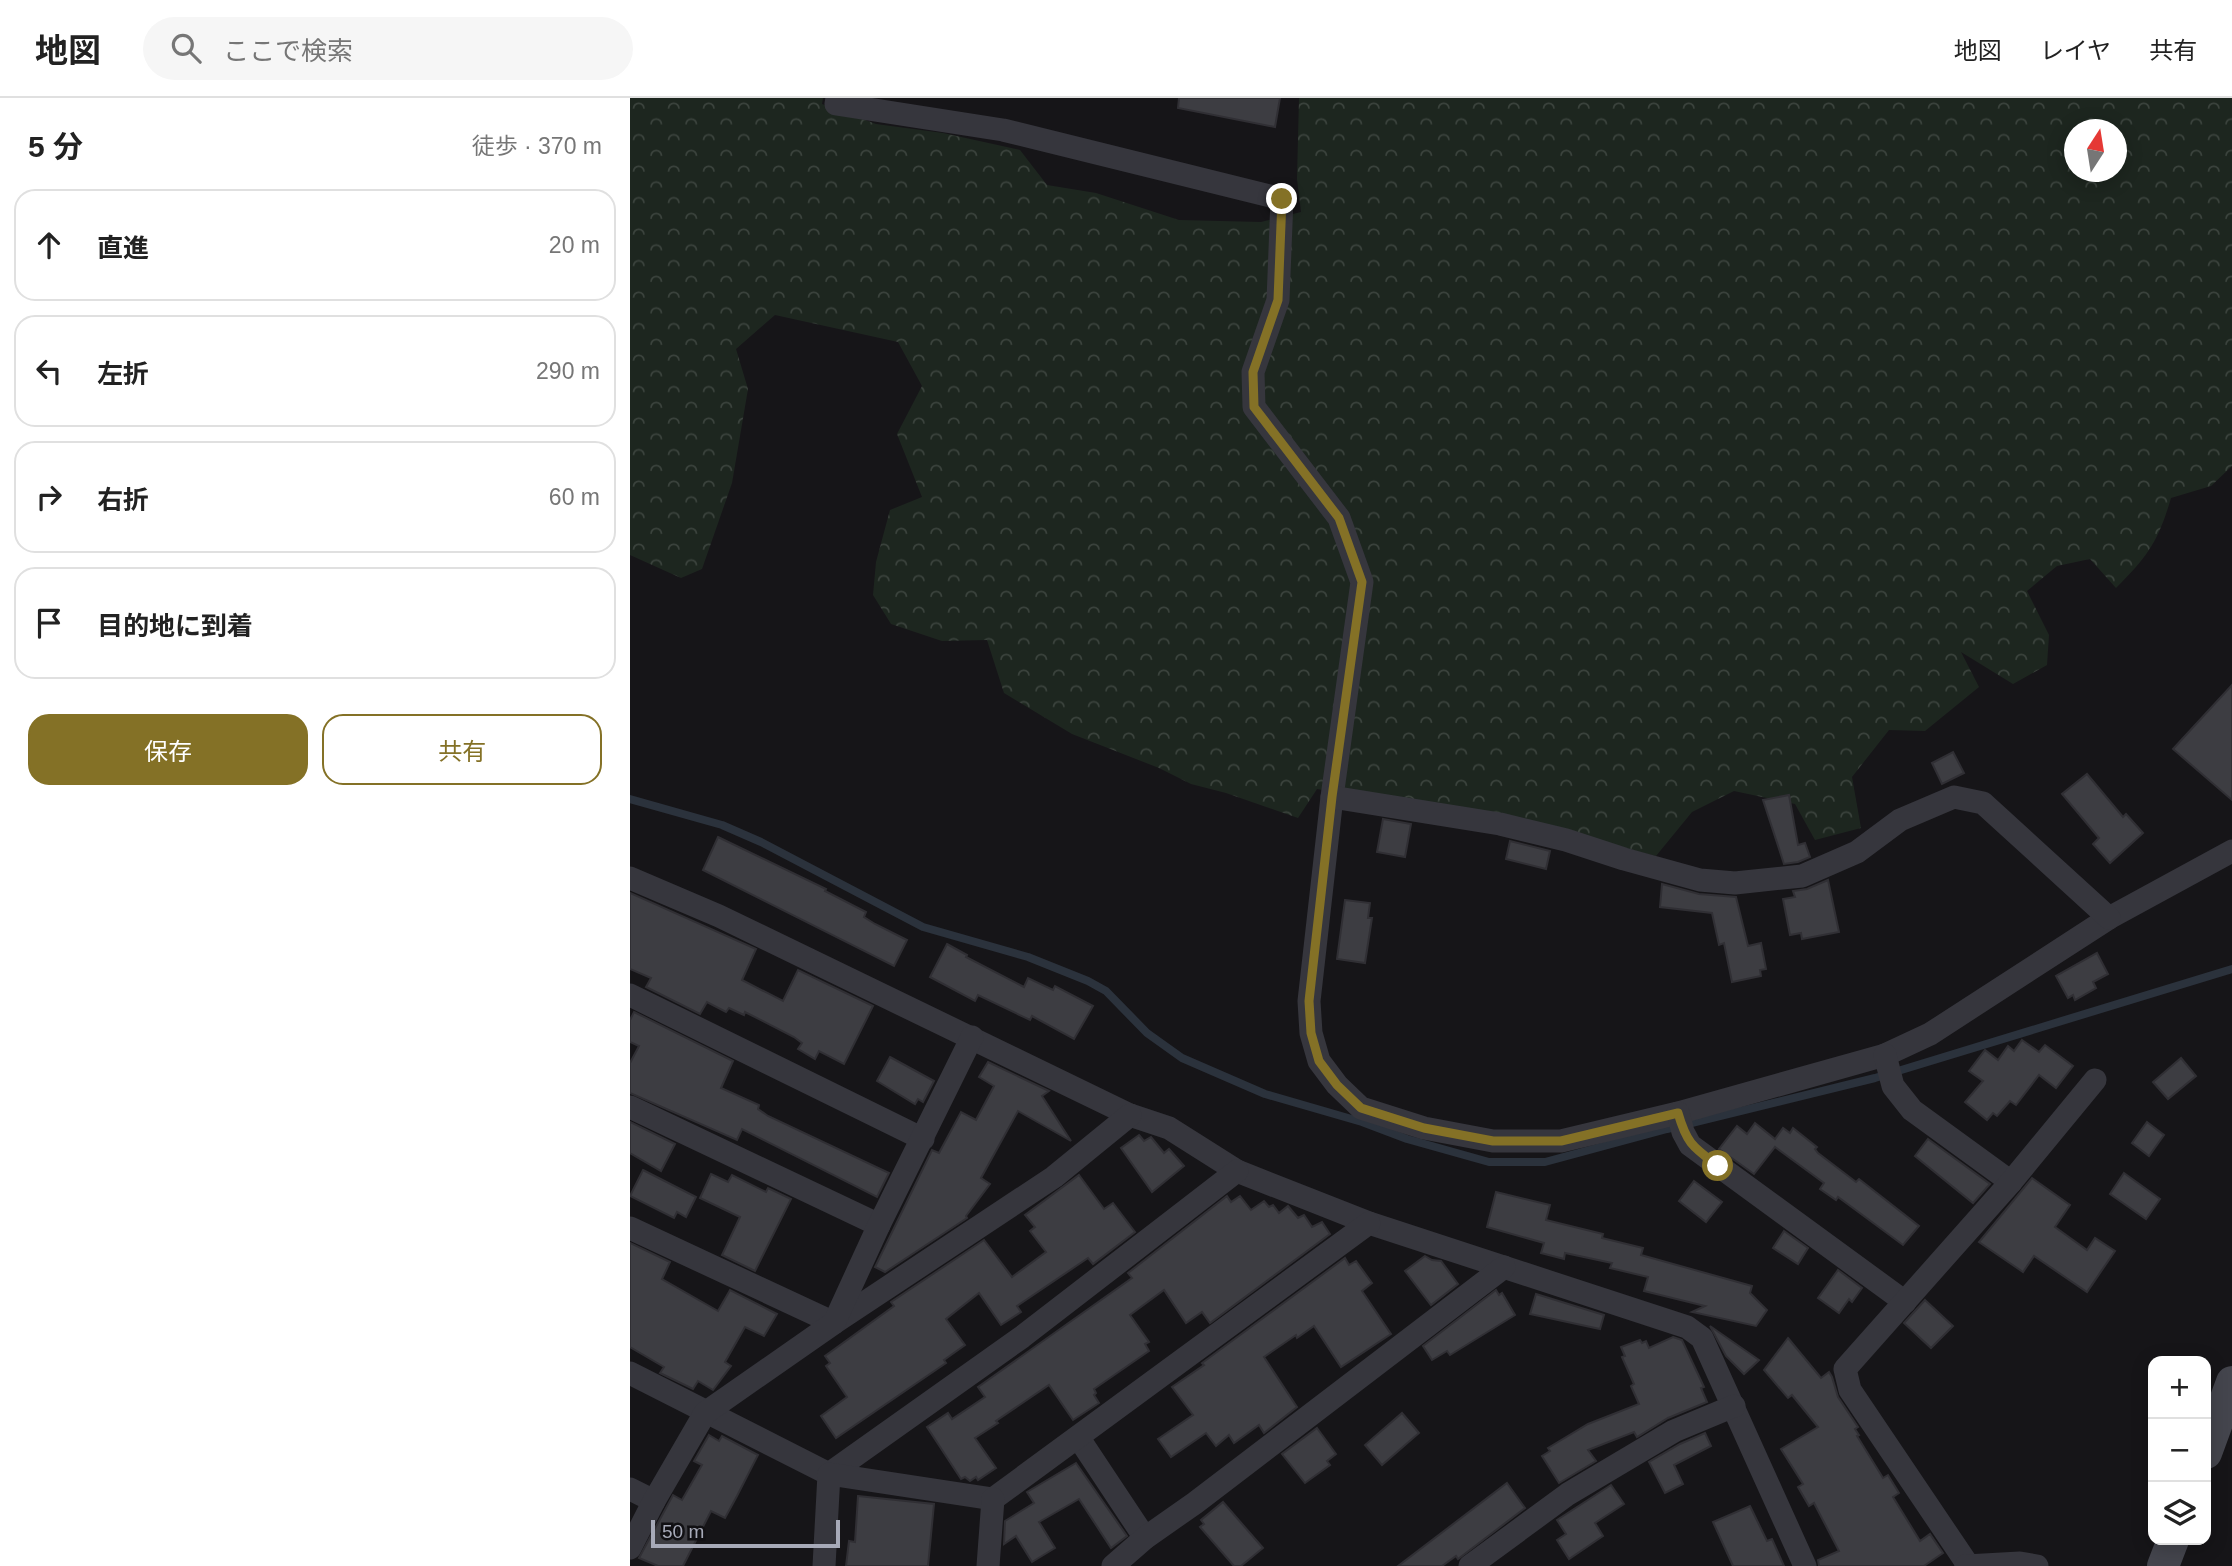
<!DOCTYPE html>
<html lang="ja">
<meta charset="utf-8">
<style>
body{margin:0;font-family:Arial,"Noto Sans JP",sans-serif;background:#f6f6f6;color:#222}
.controls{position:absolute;right:21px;bottom:21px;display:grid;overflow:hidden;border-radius:14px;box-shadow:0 4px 18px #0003}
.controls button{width:63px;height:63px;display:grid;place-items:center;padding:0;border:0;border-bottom:2px solid #e0e0e0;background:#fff;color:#222;font:35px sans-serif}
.compass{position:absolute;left:1434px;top:21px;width:63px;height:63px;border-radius:50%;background:#fff;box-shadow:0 4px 18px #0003;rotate:12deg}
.scale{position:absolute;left:21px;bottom:18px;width:189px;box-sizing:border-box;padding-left:7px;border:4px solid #a7aab8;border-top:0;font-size:19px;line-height:24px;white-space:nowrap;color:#a7aab8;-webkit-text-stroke:5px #111013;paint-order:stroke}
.stop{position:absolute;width:21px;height:21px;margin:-16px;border:5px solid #847126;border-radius:50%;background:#fff}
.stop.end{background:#847126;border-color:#fff;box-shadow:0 2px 7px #0008}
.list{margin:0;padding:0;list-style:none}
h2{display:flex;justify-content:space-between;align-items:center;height:91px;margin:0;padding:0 28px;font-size:30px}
h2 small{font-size:23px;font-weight:400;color:#767676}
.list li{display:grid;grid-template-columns:46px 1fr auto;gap:21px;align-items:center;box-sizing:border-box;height:112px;margin:0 14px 14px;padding:0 14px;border:2px solid #e0e0e0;border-radius:21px}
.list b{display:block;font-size:26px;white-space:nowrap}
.list em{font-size:23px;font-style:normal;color:#767676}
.actions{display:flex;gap:14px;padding:21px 28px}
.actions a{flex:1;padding:16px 0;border:2px solid #847126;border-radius:21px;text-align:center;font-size:24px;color:#847126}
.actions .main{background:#847126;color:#fff}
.icon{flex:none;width:38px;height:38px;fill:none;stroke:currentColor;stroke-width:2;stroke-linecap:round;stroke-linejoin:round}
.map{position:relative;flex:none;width:1602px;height:1468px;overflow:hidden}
header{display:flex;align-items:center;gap:42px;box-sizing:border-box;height:98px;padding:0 35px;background:#fff;border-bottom:2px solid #e0e0e0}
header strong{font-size:33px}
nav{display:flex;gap:38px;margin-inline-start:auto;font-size:24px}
.search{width:490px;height:63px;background:#f6f6f6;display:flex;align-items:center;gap:18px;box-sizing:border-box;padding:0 24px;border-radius:38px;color:#767676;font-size:26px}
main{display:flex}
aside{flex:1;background:#fff}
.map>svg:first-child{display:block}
</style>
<header>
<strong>地図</strong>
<div class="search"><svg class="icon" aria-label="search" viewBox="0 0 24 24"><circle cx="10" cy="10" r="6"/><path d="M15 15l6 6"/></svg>ここで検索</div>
<nav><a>地図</a><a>レイヤ</a><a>共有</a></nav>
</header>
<main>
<aside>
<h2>5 分<small>徒歩 · 370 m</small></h2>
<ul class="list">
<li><svg class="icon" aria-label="ahead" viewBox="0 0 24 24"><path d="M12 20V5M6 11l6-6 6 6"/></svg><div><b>直進</b></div><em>20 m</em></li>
<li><svg class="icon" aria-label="left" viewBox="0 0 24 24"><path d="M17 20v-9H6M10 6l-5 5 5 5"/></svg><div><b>左折</b></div><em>290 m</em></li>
<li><svg class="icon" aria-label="right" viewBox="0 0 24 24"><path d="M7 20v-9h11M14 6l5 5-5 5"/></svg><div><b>右折</b></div><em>60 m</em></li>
<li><svg class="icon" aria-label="arrive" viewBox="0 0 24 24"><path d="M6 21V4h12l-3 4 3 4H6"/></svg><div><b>目的地に到着</b></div></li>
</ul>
<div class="actions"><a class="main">保存</a><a>共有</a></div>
</aside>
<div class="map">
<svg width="1602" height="1468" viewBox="0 0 1602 1468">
<defs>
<pattern id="forest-crowns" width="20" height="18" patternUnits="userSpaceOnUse" patternTransform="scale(1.75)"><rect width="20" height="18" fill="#1d261f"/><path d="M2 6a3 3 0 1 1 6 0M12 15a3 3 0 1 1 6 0" fill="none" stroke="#3b433d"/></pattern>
</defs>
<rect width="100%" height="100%" fill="#161518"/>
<path fill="url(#forest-crowns)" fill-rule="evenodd" d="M0,0H193L192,6L246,26L313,35L390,52L417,87L466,95L549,122L631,124L671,114L667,81L669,0H1602V368L1581,388L1541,400C1528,444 1518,458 1486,490L1460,461L1427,468L1397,493L1419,537L1417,567L1383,586L1331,554L1349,589L1295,633L1259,632L1222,679L1231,730L1185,742L1165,706L1104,693L1062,714L1026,758C915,729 801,709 687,691L668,720L596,695L561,686L529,670L442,636L374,595L357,542L312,543L261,526L243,497L246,464L260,412L292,399L267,336L292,288L268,244L145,217L106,251L118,291L102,385L72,471L51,480L0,457ZM1444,32H1486V74H1444Z"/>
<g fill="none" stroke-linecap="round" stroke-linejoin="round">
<path stroke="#2b323c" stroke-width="8" d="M0,701L92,727L131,744L293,829L398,859L458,883L476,893L517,935L552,960L635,996L732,1024L777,1041L859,1064H915L1037,1031L1245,980L1602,871"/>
</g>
<g fill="#3d3d42" stroke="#302f34" stroke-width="2">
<path d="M549,0H650L645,29L548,10Z"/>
<path d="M1602,587V702L1543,651Z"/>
<path d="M1323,654L1334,675L1312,686L1302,665Z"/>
<path d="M1457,676L1493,719L1496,716L1513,735L1480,765L1463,746L1469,740L1432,696Z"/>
<path d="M1159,697L1168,747L1175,745L1180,759L1168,764L1154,766L1133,702Z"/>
<path d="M753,721L781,726L775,759L747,754Z"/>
<path d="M88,739L196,791L195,793L236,814L234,819L245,826L277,842L264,868L73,772Z"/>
<path d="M880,743L920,753L916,771L876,761Z"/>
<path d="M1198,782L1209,834L1172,841L1171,835L1160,837L1153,801L1165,799L1163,793L1177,791Z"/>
<path d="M1032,786L1069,796L1106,799L1118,848L1131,845L1136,871L1130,872L1131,878L1102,884L1094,845L1089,847L1082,815L1030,809Z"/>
<path d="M0,795L126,851L112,882L153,903L168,872L243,908L214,966L189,953L185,961L168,951L172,945L164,939L115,914L114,917L99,910L96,914L77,904L70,916L16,889L21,880L0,871Z"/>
<path d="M715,802L740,805L738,820H742L735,865L707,861Z"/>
<path d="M317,846L337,857L336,859L394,889L398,880L423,892L425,888L463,908L444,941L402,918L400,922L348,897L345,903L300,879Z"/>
<path d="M1467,855L1478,876L1463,884L1466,890L1445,902L1443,897L1438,900L1426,878Z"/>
<path d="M4,914L103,963L91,990L129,1007L128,1011L138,1018L259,1075L247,1099L112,1031L107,1042L0,995V965L9,948L0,944V922Z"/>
<path d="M1392,942L1409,954L1415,947L1443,968L1426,990L1409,977L1386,1007L1380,1003L1367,1018L1363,1015L1357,1022L1335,1004L1353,983L1339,973L1355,952L1368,962L1378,948L1384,953Z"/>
<path d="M260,959L304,983L293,1004L288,1001L285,1006L247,983Z"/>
<path d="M1551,960L1566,978L1538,1001L1523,984Z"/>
<path d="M358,964L419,993L412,998L441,1043L388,1013L351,1080L360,1086L336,1118L337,1120L255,1174L245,1169L302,1052L309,1055L331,1014L346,1022L364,988L349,979Z"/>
<path d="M0,1024L45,1046L31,1073L0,1055Z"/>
<path d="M1517,1024L1534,1037L1519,1058L1502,1045Z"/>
<path d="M1125,1025L1145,1041L1153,1030L1160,1035L1163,1030L1187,1049L1185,1051L1188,1055L1226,1084L1229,1081L1289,1128L1273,1147L1208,1099L1206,1102L1190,1091L1194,1085L1145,1049L1124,1076L1089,1051L1107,1028L1117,1036Z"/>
<path d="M509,1037L514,1043L521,1039L534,1055L539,1051L554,1068L522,1094L491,1050Z"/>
<path d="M1298,1041L1360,1086L1343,1105L1285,1058Z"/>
<path d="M13,1072L66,1099L56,1119L47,1114L44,1120L0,1098Z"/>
<path d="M1494,1075L1530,1101L1516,1121L1480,1096Z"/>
<path d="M81,1076L98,1084L102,1077L136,1094L138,1090L161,1101L125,1173L92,1157L110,1119L70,1100Z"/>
<path d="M449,1077L474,1111L483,1105L505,1134L463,1166L458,1160L387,1208L391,1214L371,1227L349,1195L316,1221L335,1247L314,1262L316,1265L206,1340L191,1318L217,1299L196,1268L200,1265L195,1258L264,1208L261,1204L354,1142L382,1179L416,1154L400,1133L405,1129L395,1117Z"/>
<path d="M1402,1080L1440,1107L1425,1129L1457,1152L1465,1140L1485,1153L1457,1194L1404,1158L1393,1174L1349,1144Z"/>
<path d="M1064,1083L1092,1104L1076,1124L1049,1103Z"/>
<path d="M866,1094L920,1107L916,1122L973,1136L972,1140L1013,1150L1011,1157L1122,1188L1120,1195L1137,1212L1126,1228L1062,1214L1075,1208L1014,1193L1018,1179L980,1170L982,1165L935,1155L934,1161L911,1155L914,1145L857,1129Z"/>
<path d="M597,1098L601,1104L610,1098L621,1112L634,1103L639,1109L643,1107L649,1115L658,1108L668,1120L674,1117L682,1129L692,1124L700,1136L580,1225L572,1214L556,1225L534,1192L500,1217L519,1244L515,1246L519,1253L464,1291L466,1295L464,1297L469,1305L443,1322L419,1287L366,1323L368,1325L345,1340L366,1370L348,1382L346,1379L340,1383L335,1379L331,1381L297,1329L318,1315L322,1321L355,1299L348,1289L502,1180L498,1175Z"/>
<path d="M1154,1133L1178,1150L1168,1166L1143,1150Z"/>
<path d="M0,1145L40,1164L32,1181L88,1213L100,1192L147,1216L134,1238L115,1229L95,1264L101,1268L83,1292L68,1283L63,1291L30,1275L34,1269L0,1249Z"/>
<path d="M795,1158L802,1162L811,1163L828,1186L801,1207L775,1173Z"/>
<path d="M715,1160L719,1167L726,1163L742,1185L732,1193L761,1236L711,1269L684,1228L667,1240L666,1237L634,1259L667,1309L634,1335L629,1327L604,1345L599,1337L586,1348L576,1335L541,1359L528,1341L563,1317L542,1289L574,1267L572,1265Z"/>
<path d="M1208,1172L1232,1190L1222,1204L1219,1201L1209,1215L1188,1200Z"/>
<path d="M866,1192L869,1197L872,1195L885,1217L820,1257L817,1253L802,1262L793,1248Z"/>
<path d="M906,1196L974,1217L970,1231L900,1216Z"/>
<path d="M1295,1202L1323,1228L1301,1250L1274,1225Z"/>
<path d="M1080,1228L1129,1262L1114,1276L1096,1258Z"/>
<path d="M1043,1239L1052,1242L1074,1289L1071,1290L1077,1304L1038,1320L1007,1339L1004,1334L958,1352L966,1363L929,1385L912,1358L920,1353L918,1350L958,1326L1009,1306L1001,1288L1004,1286L992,1259L995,1258L991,1249L1010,1242L1012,1245L1016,1243L1019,1250Z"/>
<path d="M1158,1240L1191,1280L1199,1274L1202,1279L1208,1299L1228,1329L1225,1331L1229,1337L1227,1338L1253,1380L1258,1377L1269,1395L1263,1399L1290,1443L1300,1436L1313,1455L1294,1468H1189L1188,1462L1209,1453L1184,1405L1179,1408L1168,1389L1173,1386L1151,1351L1188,1329L1162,1297L1158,1300L1134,1272Z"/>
<path d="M772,1315L789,1335L752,1367L735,1347Z"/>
<path d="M687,1330L706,1356L697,1363L700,1367L675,1385L652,1356Z"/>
<path d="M1075,1335L1081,1348L1044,1367L1053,1386L1035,1395L1019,1364L1050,1346Z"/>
<path d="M79,1337L89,1343L92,1338L128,1357L107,1398L95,1420L81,1413L53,1468H28L9,1460L43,1397L52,1402L72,1367L64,1363Z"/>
<path d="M446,1365L497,1438L481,1450L449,1401L409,1424L425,1450L402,1464L386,1438L374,1446L375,1423L404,1405L397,1394Z"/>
<path d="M877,1385L895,1410L828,1461L826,1458L812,1468H768Z"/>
<path d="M981,1387L994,1406L965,1425L973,1438L939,1461L927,1442L936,1436L927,1422Z"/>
<path d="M228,1398L304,1406L298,1468H216L219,1443L225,1444Z"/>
<path d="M593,1404L633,1450L611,1468H604L570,1429L574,1426L571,1422Z"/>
<path d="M1120,1408L1137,1443L1142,1441L1154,1468H1103L1083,1424Z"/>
</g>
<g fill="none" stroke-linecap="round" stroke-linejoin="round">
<g stroke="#36363d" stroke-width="23">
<path d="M207,0L206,6L373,32L652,101L648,202L623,274L624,309L709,420L732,484L702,699L679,903L681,935L689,963L707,987L731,1010L794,1030L863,1043H931L1048,1015L1255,957L1300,936L1479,820L1602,753"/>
<path d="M702,699L870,726L936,742L994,761L1070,782L1105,785L1172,778L1227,754L1270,722L1324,699L1353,705L1479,820"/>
<path d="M0,780L89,818L500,1017L539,1030L607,1073L739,1125L1057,1229L1072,1240L1175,1468"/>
<path d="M0,897L293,1041"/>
<path d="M1255,957L1263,988L1282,1012L1381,1084"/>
<path d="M0,1009L249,1127"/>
<path d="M1048,1015L1053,1034L1060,1047L1275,1204"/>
<path d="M0,1130L204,1225L424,1079L500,1017"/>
<path d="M0,1275L199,1376L392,1239L607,1073"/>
<path d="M448,1339L515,1440"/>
<path d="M0,1391L24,1403"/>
<path d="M0,1450L24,1403L75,1315L204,1225L249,1127L342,939"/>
<path d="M1338,1467L1220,1292L1215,1271L1381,1084L1465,982"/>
<path d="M194,1468L199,1376L363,1401L739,1125"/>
<path d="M358,1468L363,1401"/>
<path d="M483,1468L515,1440L565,1405L874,1169"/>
<path d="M840,1468L938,1396L1044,1333L1104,1308"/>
<path d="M1336,1468L1390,1465L1407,1468"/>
</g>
<g stroke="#44454d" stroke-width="32">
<path d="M1576,1355L1602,1284"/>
<path d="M1533,1468L1543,1442"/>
</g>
</g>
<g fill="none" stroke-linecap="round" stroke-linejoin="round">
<path stroke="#847126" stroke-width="9" d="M652,101L648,202L623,274L624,309L709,420L732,484L702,699L679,903L681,935L689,963L707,987L731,1010L794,1030L863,1043H931L1048,1015C1057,1046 1063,1049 1088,1068"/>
</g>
</svg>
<div class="controls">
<button>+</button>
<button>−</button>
<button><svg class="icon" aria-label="layers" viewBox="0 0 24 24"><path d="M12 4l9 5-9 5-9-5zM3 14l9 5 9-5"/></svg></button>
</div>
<svg class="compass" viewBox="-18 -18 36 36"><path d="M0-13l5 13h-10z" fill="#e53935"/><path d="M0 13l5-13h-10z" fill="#767676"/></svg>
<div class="scale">50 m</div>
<div class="stop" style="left:1088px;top:1068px"></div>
<div class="stop end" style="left:652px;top:101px"></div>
</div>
</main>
